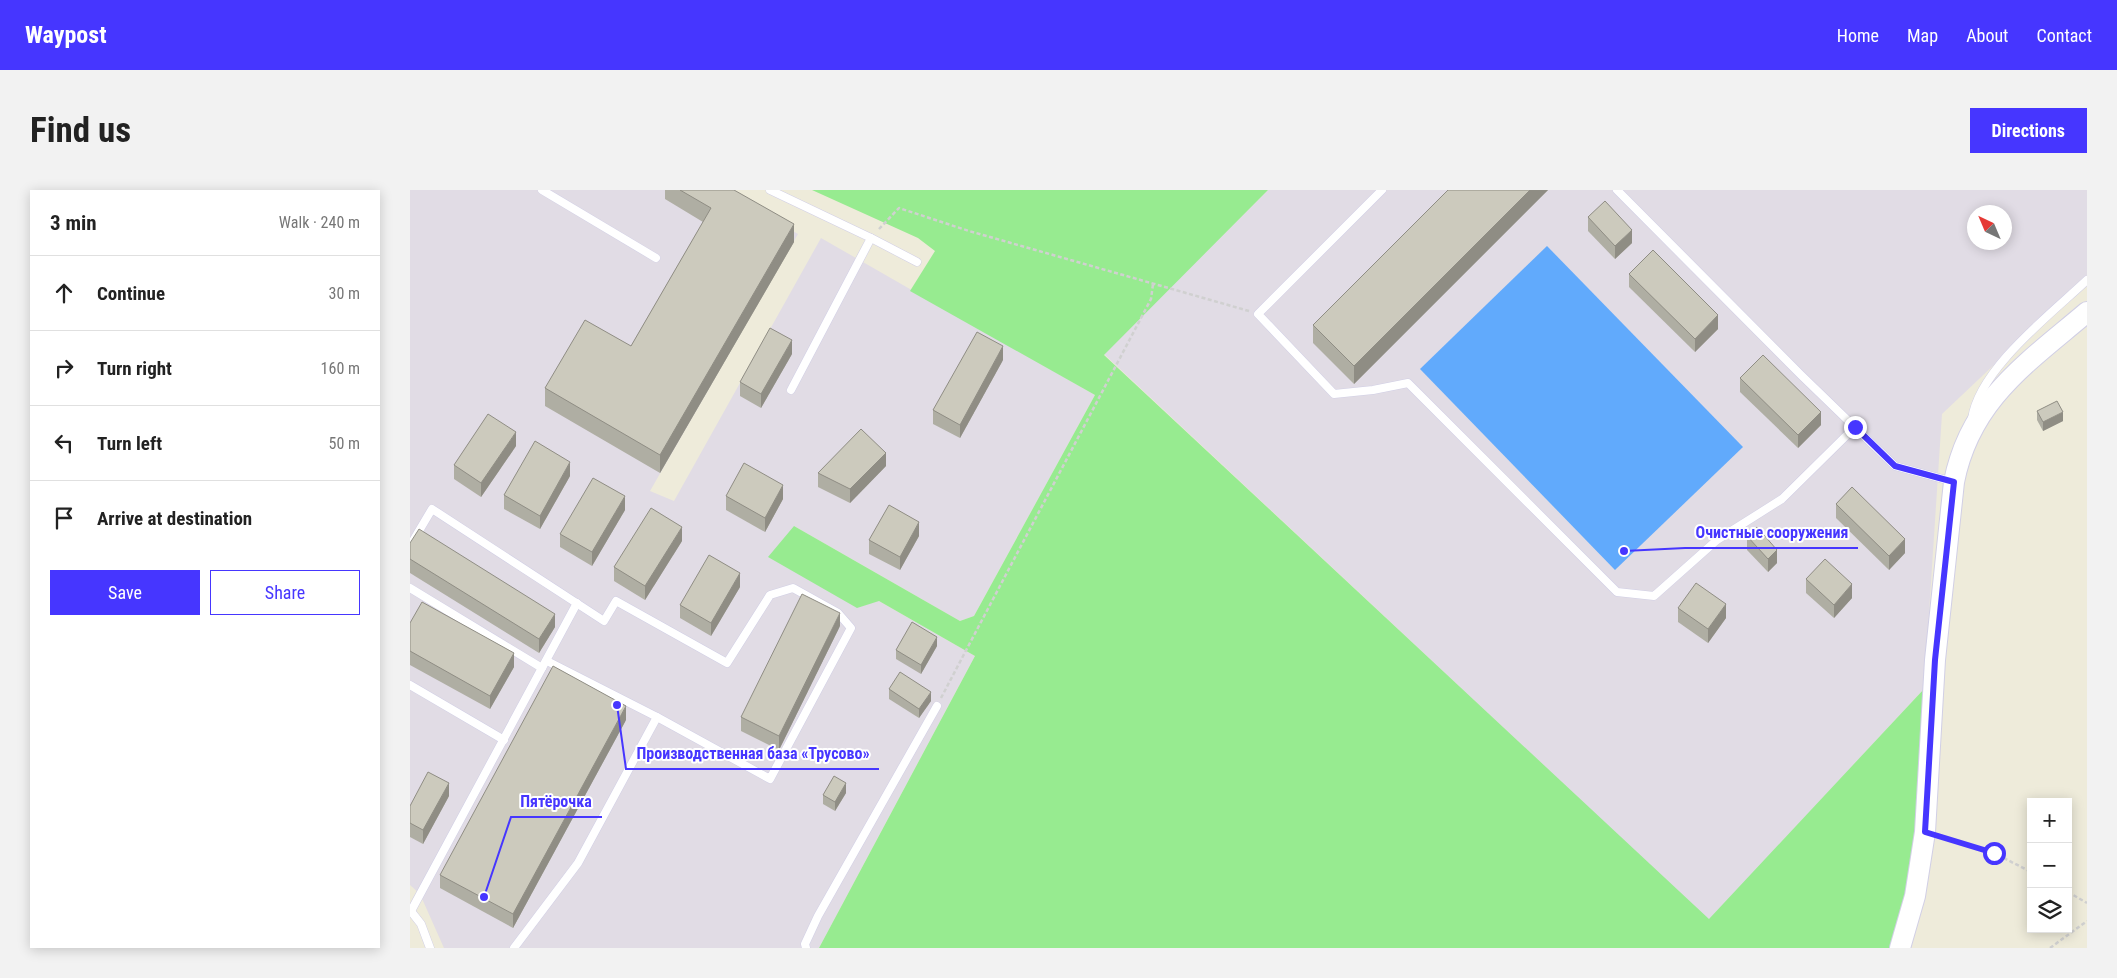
<!DOCTYPE html>
<meta charset="utf-8">
<style>
body{margin:0;font-family:"Roboto Condensed",sans-serif;background:#f2f2f2;color:#222}
.controls{position:absolute;right:15px;bottom:15px;display:grid;overflow:hidden;border-radius:0px;box-shadow:0 2px 12px #0003}
.controls button{width:45px;height:45px;display:grid;place-items:center;padding:0;border:0;border-bottom:1px solid #e0e0e0;background:#fff;color:#222;font:25px sans-serif}
.compass{position:absolute;left:1557px;top:15px;width:45px;height:45px;border-radius:50%;background:#fff;box-shadow:0 2px 12px #0003;rotate:316deg}
.stop{position:absolute;width:15px;height:15px;margin:-11px;border:4px solid #4636ff;border-radius:50%;background:#fff}
.stop.end{background:#4636ff;border-color:#fff;box-shadow:0 1px 5px #0008}
.list{margin:0;padding:0;list-style:none}
h2{display:flex;justify-content:space-between;align-items:center;height:65px;margin:0;padding:0 20px;font-size:21px}
h2 small{font-size:16px;font-weight:400;color:#767676}
.list li{display:grid;grid-template-columns:32px 1fr auto;gap:15px;align-items:center;box-sizing:border-box;height:75px;padding:0 20px;border-top:1px solid #e0e0e0}
.list b{display:block;font-size:19px;white-space:nowrap}
.list em{font-size:16px;font-style:normal;color:#767676}
.actions{display:flex;gap:10px;padding:15px 20px}
.actions a{flex:1;padding:11px 0;border:1px solid #4636ff;border-radius:0px;text-align:center;font-size:18px;color:#4636ff}
.actions .main{background:#4636ff;color:#fff}
.icon{flex:none;width:28px;height:28px;fill:none;stroke:currentColor;stroke-width:2;stroke-linecap:round;stroke-linejoin:round}
.map{position:relative;flex:none;width:1677px;height:758px;overflow:hidden;border-radius:0px}
header{display:flex;align-items:center;gap:30px;box-sizing:border-box;height:70px;padding:0 25px;background:#4636ff;color:#fff}
header strong{font-size:24px}
nav{display:flex;gap:28px;margin-inline-start:auto;font-size:18px}
.intro{display:flex;align-items:center;justify-content:space-between;box-sizing:border-box;height:120px;padding:0 30px}
h1{margin:0;font-size:35px}
.button{padding:12px 22px;border-radius:0px;background:#4636ff;color:#fff;font-size:18px;font-weight:700}
main{display:flex;gap:30px;padding:0 30px}
aside{flex:1;background:#fff;border-radius:0px;box-shadow:0 2px 12px #0003}
.map>svg:first-child{display:block}
</style>
<header>
<strong>Waypost</strong>
<nav><a>Home</a><a>Map</a><a>About</a><a>Contact</a></nav>
</header>
<div class="intro"><h1>Find us</h1><a class="button">Directions</a></div>
<main>
<aside>
<h2>3 min<small>Walk · 240 m</small></h2>
<ul class="list">
<li><svg class="icon" aria-label="ahead" viewBox="0 0 24 24"><path d="M12 20V5M6 11l6-6 6 6"/></svg><div><b>Continue</b></div><em>30 m</em></li>
<li><svg class="icon" aria-label="right" viewBox="0 0 24 24"><path d="M7 20v-9h11M14 6l5 5-5 5"/></svg><div><b>Turn right</b></div><em>160 m</em></li>
<li><svg class="icon" aria-label="left" viewBox="0 0 24 24"><path d="M17 20v-9H6M10 6l-5 5 5 5"/></svg><div><b>Turn left</b></div><em>50 m</em></li>
<li><svg class="icon" aria-label="arrive" viewBox="0 0 24 24"><path d="M6 21V4h12l-3 4 3 4H6"/></svg><div><b>Arrive at destination</b></div></li>
</ul>
<div class="actions"><a class="main">Save</a><a>Share</a></div>
</aside>
<div class="map">
<svg width="1677" height="758" viewBox="0 0 1677 758">
<rect width="100%" height="100%" fill="#eeebda"/>
<g fill="#e1dce5" fill-rule="evenodd">
<path d="M0,0H311L388,44L240,301L264,311L411,48L685,205L564,426L550,431L384,336L469,411L565,466L409,758H34L10,704L0,695Z"/>
<path d="M858,0H1677V87L1532,224L1514,499L1299,730L694,164ZM1564,22H1594V52H1564Z"/>
</g>
<path fill="#97eb90" d="M402,0H858L694,165L1299,729L1514,499L1505,665L1488,758H409L565,466L469,411L447,418L358,367L384,336L550,431L564,426L685,205L500,101L525,61L508,48Z"/>
<path fill="#61aafc" d="M1137,56L1333,257L1205,380L1010,179Z"/>
<g fill="none" stroke-linecap="round" stroke-linejoin="round">
<defs>
<g id="service">
<path d="M132,0L246,68"/>
<path d="M360,0L461,48L381,200"/>
<path d="M972,0L848,124L924,204L963,200L998,193L1207,402L1244,406L1307,350L1372,309L1445,237"/>
<path d="M1207,0L1391,185L1485,276L1544,292"/>
<path d="M461,48L507,72"/>
<path d="M1562,229C1569,179 1641,124 1677,90"/>
<path d="M0,356L22,319L194,431L206,411L317,473L360,405L383,398L428,423L441,438L360,589L247,527L137,471"/>
<path d="M0,398L132,478"/>
<path d="M0,495L94,550"/>
<path d="M0,720L11,734L20,758"/>
<path d="M1,721L167,413"/>
<path d="M104,758L168,673L247,527"/>
<path d="M396,758L395,754L408,726L527,516"/>
</g>
<path id="tertiary" d="M1490,758L1505,706L1515,642L1525,470L1544,292C1560,210 1617,173 1677,122"/>
</defs>
<use href="#service" stroke="#d1cfe5" stroke-width="9"/>
<use href="#tertiary" stroke="#d1cfe5" stroke-width="22"/>
<g stroke="#d0d0d0" stroke-width="2.5" stroke-dasharray="4 2.5" stroke-linecap="butt">
<path d="M469,39L489,18L559,41L839,121"/>
<path d="M531,508L741,109L743,94"/>
<path d="M1532,648L1584,663L1621,682"/>
<path d="M1658,702L1677,713"/>
<path d="M1640,758L1677,731"/>
</g>
<use href="#service" stroke="#fff" stroke-width="8"/>
<use href="#tertiary" stroke="#fff" stroke-width="20"/>
</g>
<g fill="#afaea3">
<path d="M255,0H324L384,52L250,283L135,216V198L221,156L293,32L255,9Z"/>
<path d="M1038,0H1138L944,194L903,153V135Z"/>
<path d="M1178,27L1222,53L1205,69L1178,41Z"/>
<path d="M1219,84L1308,139L1285,162L1219,97Z"/>
<path d="M382,164L351,218L330,206V192Z"/>
<path d="M593,170L550,248L523,234V220Z"/>
<path d="M1330,188L1411,235L1388,258L1330,202Z"/>
<path d="M1627,221L1653,231L1633,241L1627,230Z"/>
<path d="M106,256L71,307L44,289V275Z"/>
<path d="M476,276L440,313L408,297V283Z"/>
<path d="M160,286L130,339L94,319V305Z"/>
<path d="M316,306L373,309L355,342L316,320Z"/>
<path d="M1426,314L1495,363L1479,380L1426,328Z"/>
<path d="M215,320L182,376L150,357V344Z"/>
<path d="M509,346L490,380L459,364V350Z"/>
<path d="M1337,346L1367,373L1358,382L1337,360Z"/>
<path d="M272,351L235,410L204,391V377Z"/>
<path d="M0,353L145,437L129,463L0,383Z"/>
<path d="M1396,389L1442,408L1424,428L1396,403Z"/>
<path d="M330,397L301,446L270,428V415Z"/>
<path d="M1268,418L1316,428L1298,453L1268,432Z"/>
<path d="M0,433L104,477L80,519L0,475Z"/>
<path d="M430,436L369,560L331,541V527Z"/>
<path d="M527,456L511,484L486,469V460Z"/>
<path d="M479,499L521,511L509,528L479,509Z"/>
<path d="M216,530L103,738L30,698V685Z"/>
<path d="M436,603L425,621L413,614V605Z"/>
<path d="M39,606L13,654L0,647V616Z"/>
</g>
<g fill="#8f8d84">
<path d="M1120,0H1138L944,194V176Z"/>
<path d="M384,34V52L250,283V265Z"/>
<path d="M1222,40V53L1205,69V56Z"/>
<path d="M1308,125V139L1285,162V149Z"/>
<path d="M382,150V164L351,218V204Z"/>
<path d="M593,156V170L550,248V235Z"/>
<path d="M1411,222V235L1388,258V245Z"/>
<path d="M1653,222V231L1633,241V232Z"/>
<path d="M106,242V256L71,307V293Z"/>
<path d="M476,263V276L440,313V299Z"/>
<path d="M160,272V286L130,339V326Z"/>
<path d="M373,295V309L355,342V328Z"/>
<path d="M215,306V320L182,376V362Z"/>
<path d="M509,332V346L490,380V367Z"/>
<path d="M272,337V351L235,410V396Z"/>
<path d="M1495,349V363L1479,380V366Z"/>
<path d="M1367,360V373L1358,382V369Z"/>
<path d="M330,383V397L301,446V433Z"/>
<path d="M1442,394V408L1424,428V415Z"/>
<path d="M1316,414V428L1298,453V439Z"/>
<path d="M430,423V436L369,560V546Z"/>
<path d="M145,424V437L129,463V449Z"/>
<path d="M527,447V456L511,484V475Z"/>
<path d="M104,463V477L80,519V506Z"/>
<path d="M521,502V511L509,528V519Z"/>
<path d="M216,516V530L103,738V724Z"/>
<path d="M39,593V606L13,654V640Z"/>
<path d="M436,593V603L425,621V612Z"/>
</g>
<g fill="#cccabd" stroke="#8f8d84">
<path d="M270,0H324L384,34L250,265L135,198L175,130L221,156L301,18Z"/>
<path d="M1038,0H1120L944,176L903,135Z"/>
<path d="M1195,11L1222,40L1205,56L1178,27Z"/>
<path d="M1243,60L1308,125L1285,149L1219,84Z"/>
<path d="M360,138L382,150L351,204L330,192Z"/>
<path d="M567,142L593,156L550,235L523,220Z"/>
<path d="M1353,165L1411,222L1388,245L1330,188Z"/>
<path d="M1647,211L1653,222L1633,232L1627,221Z"/>
<path d="M78,224L106,242L71,293L44,275Z"/>
<path d="M451,239L476,263L440,299L408,283Z"/>
<path d="M125,251L160,272L130,326L94,305Z"/>
<path d="M334,273L373,295L355,328L316,306Z"/>
<path d="M183,288L215,306L182,362L150,344Z"/>
<path d="M1442,297L1495,349L1479,366L1426,314Z"/>
<path d="M479,315L509,332L490,367L459,350Z"/>
<path d="M241,318L272,337L235,396L204,377Z"/>
<path d="M1347,337L1367,360L1358,369L1337,346Z"/>
<path d="M9,339L145,424L129,449L0,369V353Z"/>
<path d="M299,365L330,383L301,433L270,415Z"/>
<path d="M1415,369L1442,394L1424,415L1396,389Z"/>
<path d="M1286,393L1316,414L1298,439L1268,418Z"/>
<path d="M392,404L430,423L369,546L331,527Z"/>
<path d="M12,412L104,463L80,506L0,461V433Z"/>
<path d="M502,432L527,447L511,475L486,460Z"/>
<path d="M143,476L216,516L103,724L30,685Z"/>
<path d="M490,482L521,502L509,519L479,499Z"/>
<path d="M18,582L39,593L13,640L0,633V616Z"/>
<path d="M424,586L436,593L425,612L413,605Z"/>
</g>
<g fill="none" stroke-linecap="round" stroke-linejoin="round">
<path stroke="#4636ff" stroke-width="6" d="M1445,237L1485,276L1544,292L1525,470L1515,642L1584,663"/>
</g>
<path fill="none" stroke="#4636ff" stroke-width="2" d="M1214 361L1275 358H1448M207 515L216 579H469M74 707L101 627H192"/>
<g fill="#4636ff" stroke="#fff" stroke-width="2">
<circle cx="1214" cy="361" r="5"/>
<circle cx="207" cy="515" r="5"/>
<circle cx="74" cy="707" r="5"/>
</g>
<g font-size="16" text-anchor="middle" font-weight="bold" fill="#4636ff" stroke="#fff" stroke-width="4" stroke-linejoin="round" paint-order="stroke">
<text x="1362" y="348">Очистные сооружения</text>
<text x="343" y="569">Производственная база «Трусово»</text>
<text x="146" y="617">Пятёрочка</text>
</g>
</svg>
<div class="controls">
<button>+</button>
<button>−</button>
<button><svg class="icon" aria-label="layers" viewBox="0 0 24 24"><path d="M12 4l9 5-9 5-9-5zM3 14l9 5 9-5"/></svg></button>
</div>
<svg class="compass" viewBox="-18 -18 36 36"><path d="M0-13l5 13h-10z" fill="#e53935"/><path d="M0 13l5-13h-10z" fill="#767676"/></svg>
<div class="stop" style="left:1584px;top:663px"></div>
<div class="stop end" style="left:1445px;top:237px"></div>
</div>
</main>
